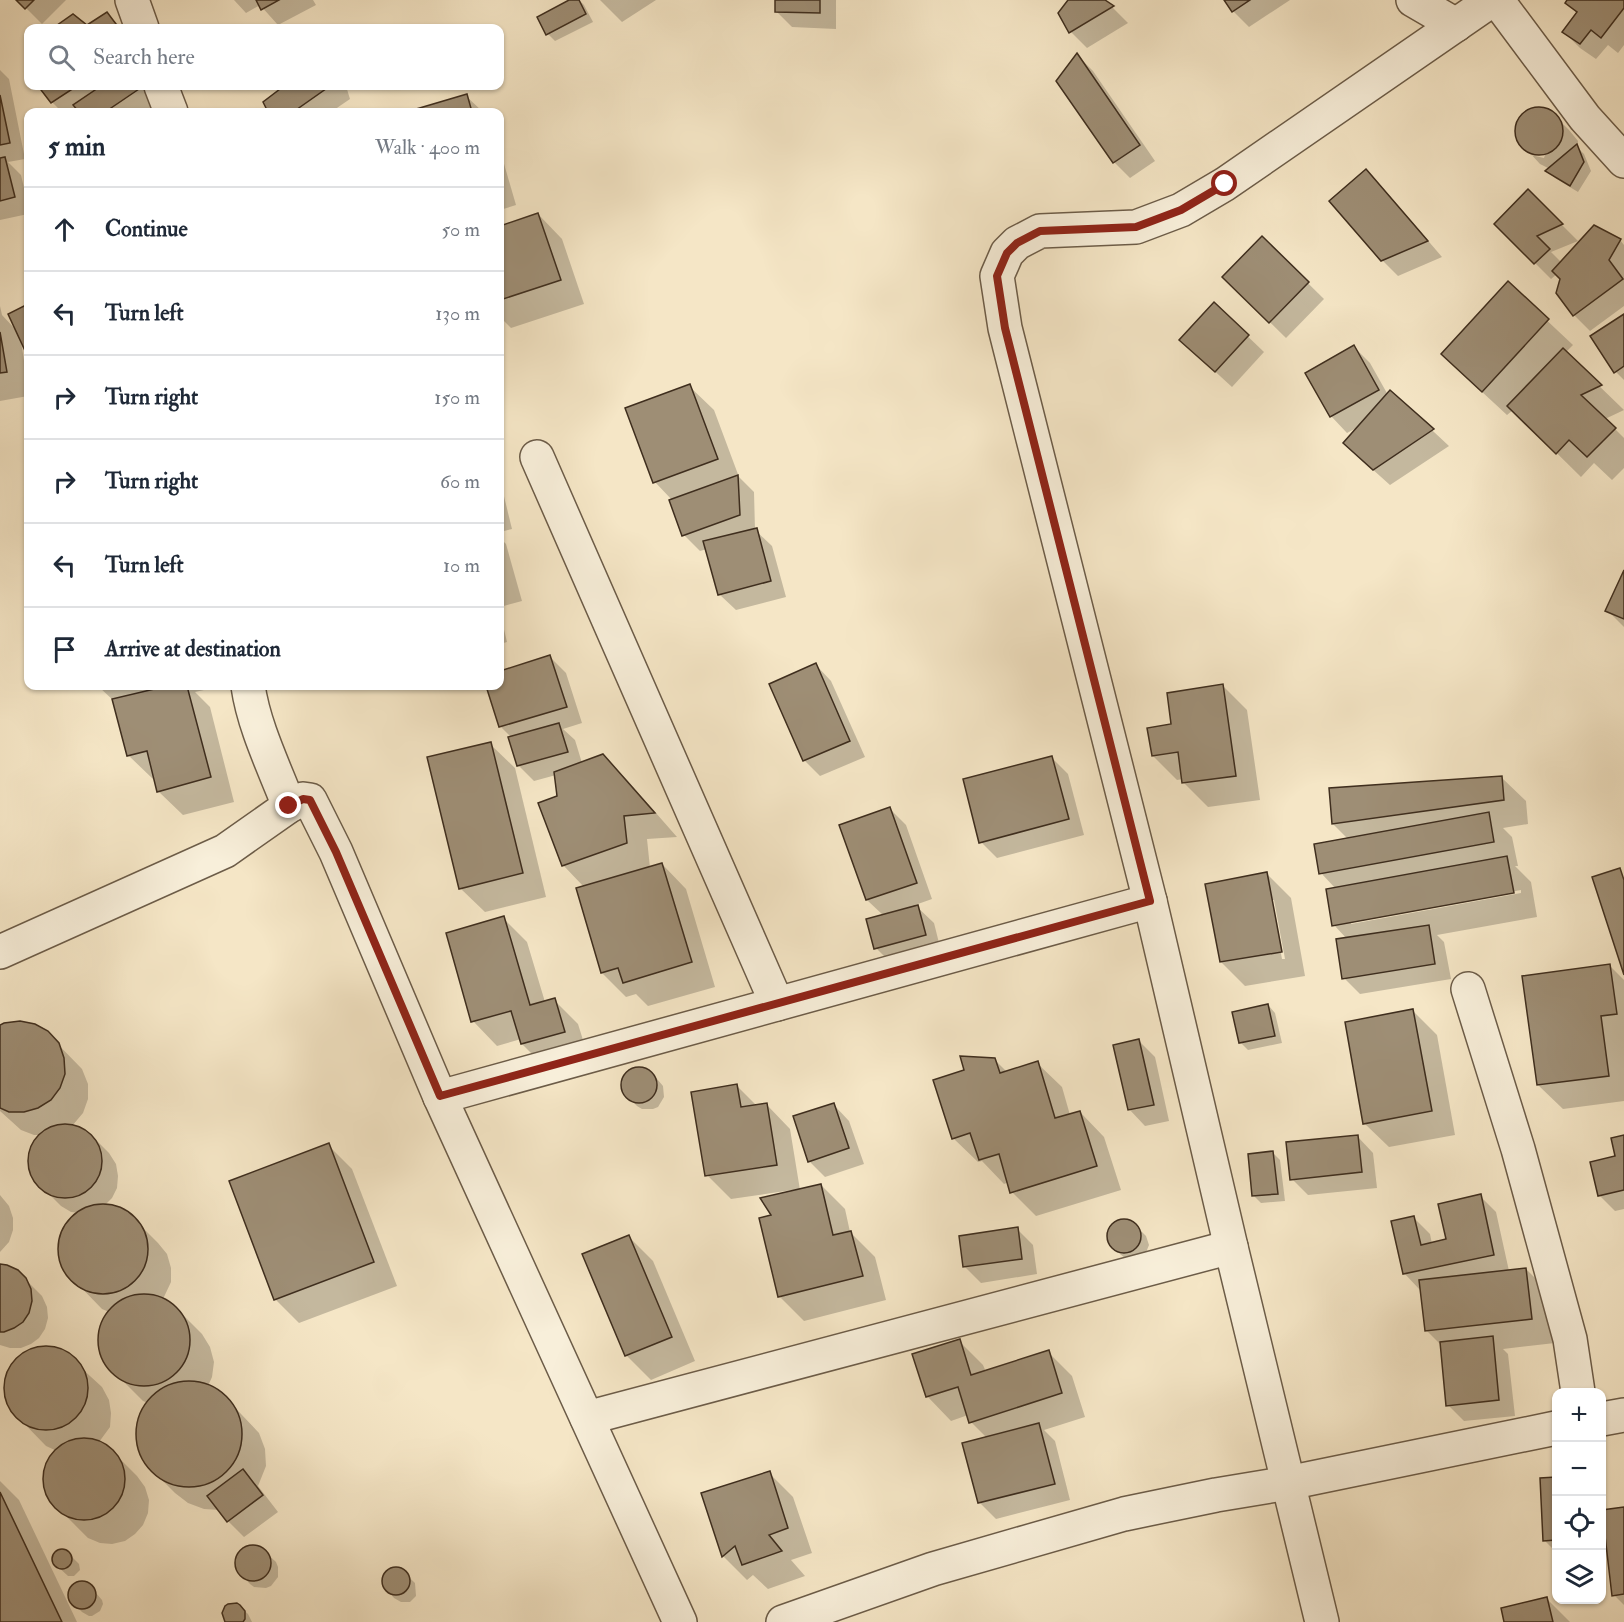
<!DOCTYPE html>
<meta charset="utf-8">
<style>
body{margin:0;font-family:"IM FELL Double Pica",serif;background:#f6f6f7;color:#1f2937}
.controls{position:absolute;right:18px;bottom:18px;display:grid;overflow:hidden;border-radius:12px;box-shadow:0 2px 4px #0004}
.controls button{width:54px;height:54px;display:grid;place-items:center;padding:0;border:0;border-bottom:2px solid #e0e1e3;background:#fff;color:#1f2937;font:30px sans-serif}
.stop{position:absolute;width:18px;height:18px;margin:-14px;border:4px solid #8f2418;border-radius:50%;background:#fff}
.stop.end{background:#8f2418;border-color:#fff;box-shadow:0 2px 6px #0008}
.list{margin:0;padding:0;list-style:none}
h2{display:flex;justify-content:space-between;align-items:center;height:78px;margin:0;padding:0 24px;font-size:26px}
h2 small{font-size:20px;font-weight:400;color:#747a83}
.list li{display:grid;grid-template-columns:39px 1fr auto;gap:18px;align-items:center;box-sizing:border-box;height:84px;padding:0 24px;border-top:2px solid #e0e1e3}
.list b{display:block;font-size:22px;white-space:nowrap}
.list em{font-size:20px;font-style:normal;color:#747a83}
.icon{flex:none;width:33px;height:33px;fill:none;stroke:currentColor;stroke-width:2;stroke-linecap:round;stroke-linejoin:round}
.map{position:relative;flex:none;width:1624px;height:1622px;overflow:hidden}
.search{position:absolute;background:#fff;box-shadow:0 2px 4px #0004;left:24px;top:24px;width:480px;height:66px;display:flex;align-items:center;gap:15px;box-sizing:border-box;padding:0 21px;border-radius:12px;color:#747a83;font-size:22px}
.panel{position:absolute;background:#fff;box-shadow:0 2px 4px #0004;left:24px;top:108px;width:480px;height:582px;border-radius:12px}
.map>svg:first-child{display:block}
</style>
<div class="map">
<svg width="1624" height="1622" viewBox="0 0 1624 1622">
<rect width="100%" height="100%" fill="#f5e6c6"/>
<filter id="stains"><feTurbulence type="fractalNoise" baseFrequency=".00333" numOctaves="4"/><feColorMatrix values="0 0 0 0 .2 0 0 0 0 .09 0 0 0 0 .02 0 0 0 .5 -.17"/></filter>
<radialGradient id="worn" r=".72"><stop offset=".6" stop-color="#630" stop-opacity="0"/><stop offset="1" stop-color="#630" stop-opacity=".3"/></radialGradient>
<g fill="#0003" fill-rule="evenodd">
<path d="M18,0H66L42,24Z"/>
<path d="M234,0H313L316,5L278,25L260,5L246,13Z"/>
<path d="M572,0H579L584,5L593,22L555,41L548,34Z"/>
<path d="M600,0H656L622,22Z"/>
<path d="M776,0H836V29L792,27L776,11Z"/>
<path d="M1069,0H1103L1113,8L1128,23L1087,48L1071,32Z"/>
<path d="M1226,0H1290L1249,27L1233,11Z"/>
<path d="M1569,0H1624V45L1618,53L1608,45L1596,59L1580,48L1564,32L1578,14L1567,3Z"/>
<path d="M107,14L122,28H55L73,16L87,27Z"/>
<path d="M1077,55L1093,71L1155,161L1130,178L1114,162L1058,81Z"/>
<path d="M0,70L9,79L25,159L8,162L21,175L28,205V214L0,220Z"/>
<path d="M40,86H144L157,104L144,112H80L79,111L77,112H62L52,102Z"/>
<path d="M287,86H346L350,99L331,112H270L265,102Z"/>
<path d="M466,96L483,112H411Z"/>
<path d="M1539,108L1552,113L1569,130L1578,141L1577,147L1584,154L1591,171L1578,192L1555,178L1548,171L1550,169L1540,164L1519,141L1516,134L1517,126L1519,119L1524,113ZM1531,152L1545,155L1544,158L1531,155Z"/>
<path d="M500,150L516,205L500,210Z"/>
<path d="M1366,171L1382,187L1442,257L1398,276L1382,260Z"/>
<path d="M1528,191L1578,241L1551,252L1561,262L1620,240L1624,245V306L1590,331L1574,315L1562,279L1557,274L1551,279L1496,224Z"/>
<path d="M538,214L562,239L584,304L511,328L500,317V227Z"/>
<path d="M1262,238L1324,299L1286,338L1224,277Z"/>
<path d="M1508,284L1573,345L1565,353L1624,410L1605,419L1624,438V468L1612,480L1594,463L1581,477L1513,410L1507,415L1467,378Z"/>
<path d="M1214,304L1264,352L1232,387L1197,355Z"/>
<path d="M0,306L2,315L16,330L10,315L28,306V355L21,342L28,385V396L0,401Z"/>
<path d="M1624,315V380L1616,372Z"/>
<path d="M1354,347L1370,363L1388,395L1391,392L1449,446L1390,485L1361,459L1360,426L1347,433L1331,416L1307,373Z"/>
<path d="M689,386L714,410L739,477L754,492L755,530L772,546L786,597L736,610L719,594L707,549L700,551L684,535L672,500L655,482Z"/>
<path d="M500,480L512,529L500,532Z"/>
<path d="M500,538L506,544L522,601L500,607Z"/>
<path d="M1624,573V627L1607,610Z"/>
<path d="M500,619L502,621L507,642L500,644Z"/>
<path d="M550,657L566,673L582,723L563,729L575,740L582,763L603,756L627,780L677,837L647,839L650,868L662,864L686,889L715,987L648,1006L636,994L626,997L602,973L584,887L563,865L556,775L534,781L518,765L510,736L501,727L488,686H500V673Z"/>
<path d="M815,664L831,681L865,757L820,776L804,760Z"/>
<path d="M98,686H222L195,692L210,707L234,802L183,815L158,791L155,779H153L128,755L115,702Z"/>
<path d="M1223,686L1247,710L1260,800L1208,807L1184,783L1183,779L1177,780L1153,756L1173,725Z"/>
<path d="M490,744L515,768L546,897L485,912L460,888Z"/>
<path d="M1052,758L1068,774L1084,835L997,858L981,842Z"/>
<path d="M1501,777L1526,801L1528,824L1503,828L1512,837L1518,866H1515L1531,882L1537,917L1437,935L1444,942L1451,979L1360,994L1344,978L1347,939L1334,925L1336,889L1321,873L1348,839L1333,824ZM1521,890V893L1351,924V921Z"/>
<path d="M890,809L906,825L932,899L915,905L934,923L941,951L892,964L876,948L884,916L867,900Z"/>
<path d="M1267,874L1291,898L1305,976L1245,986L1221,962ZM1271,900H1274L1285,959H1282Z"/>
<path d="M503,918L527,942L545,1002L554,1000L578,1024L588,1056L546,1068L522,1044L521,1039L497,1046L473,1021Z"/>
<path d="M1609,965L1624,980V1101L1563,1109L1538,1085Z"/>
<path d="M1268,1005L1275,1013L1282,1043L1248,1050L1240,1042Z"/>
<path d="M1413,1011L1437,1035L1455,1135L1389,1147L1364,1123Z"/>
<path d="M0,1027L47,1033L82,1069L88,1084V1099L83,1113L72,1126L82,1129L92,1136L109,1153L116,1164L118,1176L117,1188L112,1198L104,1206L122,1210L133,1218L158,1243L167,1254L171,1268V1282L163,1299L177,1309L202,1334L210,1347L214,1362L212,1377L208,1386L223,1395L259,1433L265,1449L266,1466L258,1486L278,1512L244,1537L228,1521L220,1510L204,1509L188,1503L175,1493L150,1468L142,1453L138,1437L139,1421L148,1403L143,1401L108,1366L101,1353L99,1339L101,1325L109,1312L102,1309L67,1273L60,1260L59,1246L63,1232L70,1220L79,1213L71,1212L61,1206L36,1181L31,1171L29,1160L32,1149L41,1135H34L21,1130L0,1111Z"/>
<path d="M1139,1041L1155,1057L1169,1121L1145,1126L1129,1109Z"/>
<path d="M995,1060L1007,1072L1037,1063L1062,1087L1070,1115L1080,1112L1104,1137L1121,1190L1036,1216L1012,1192L1009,1182L1004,1184L982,1161L978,1162L953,1138Z"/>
<path d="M642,1068L652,1073L663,1086L664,1097L658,1107L653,1109H642L637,1106L625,1093L622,1083L623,1078L631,1070Z"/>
<path d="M737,1086L757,1106L766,1104L790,1129L800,1190L821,1185L845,1209L850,1232L875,1257L886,1300L804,1321L779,1296L773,1216L792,1192V1190L731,1199L707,1175Z"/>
<path d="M833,1104L849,1121L864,1164L825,1177L809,1161Z"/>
<path d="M1357,1136L1373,1153L1377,1188L1308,1195L1292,1179Z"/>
<path d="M1624,1137V1209L1615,1211L1599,1195L1617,1157Z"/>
<path d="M328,1145L352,1169L397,1286L299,1323L275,1299Z"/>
<path d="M1273,1153L1280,1160L1285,1201L1261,1203L1254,1196Z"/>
<path d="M0,1195L9,1206L13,1218V1230L9,1242L0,1252Z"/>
<path d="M1480,1196L1496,1212L1509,1271L1526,1269L1550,1293L1555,1343L1503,1349L1508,1354L1515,1416L1464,1421L1448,1405L1442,1346L1426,1330L1421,1289L1420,1290L1404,1273L1414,1218L1430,1234L1432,1244L1448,1240Z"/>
<path d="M1118,1221H1129L1133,1223L1146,1236L1149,1245L1145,1255L1126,1259L1113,1248L1108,1238L1110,1228Z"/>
<path d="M1017,1229L1033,1245L1037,1274L981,1283L965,1267Z"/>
<path d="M628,1236L653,1261L695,1361L651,1380L626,1355Z"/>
<path d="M0,1265L17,1271L42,1296L47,1307L48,1318L45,1329L39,1338L31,1344L21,1348H10L0,1345Z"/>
<path d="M959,1341L983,1365L986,1372L1048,1352L1072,1376L1085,1417L1044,1430L1055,1441L1070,1500L996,1519L980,1503L964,1444L987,1438L971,1422L968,1415L951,1421L927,1396Z"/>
<path d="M39,1348L53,1349L66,1354L102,1387L109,1400L111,1413L110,1427L99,1442L112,1451L137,1476L145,1487L149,1500L148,1513L143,1525L135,1534L125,1541L112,1544L100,1543L88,1538L54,1504L47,1494L44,1482L46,1469L51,1457L57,1451L46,1446L12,1411L7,1400L5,1387L8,1373L15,1362L26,1353Z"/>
<path d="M769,1473L793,1497L812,1553L791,1560L805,1576L768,1589L753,1575L747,1580L723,1556Z"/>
<path d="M1556,1479V1552L1544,1540L1541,1480Z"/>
<path d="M0,1481L19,1500L77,1622H0Z"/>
<path d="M1624,1509V1605L1614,1595Z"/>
<path d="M248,1548H259L263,1550L276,1562L278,1567V1577L271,1586L266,1588L254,1587L250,1584L238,1571L237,1560L243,1550Z"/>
<path d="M62,1550L67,1552L79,1564L80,1570L74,1576H68L55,1564L54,1558L55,1555Z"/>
<path d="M396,1569H400L415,1583L416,1596L410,1602H401L394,1598L384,1586L383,1577L388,1571Z"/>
<path d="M81,1583L89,1585L102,1600L103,1604L100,1611L92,1616H89L82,1612L71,1601L69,1593L73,1586Z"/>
<path d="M1547,1599L1570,1622H1506Z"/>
<path d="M239,1606L248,1614L252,1622H228Z"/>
</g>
<g fill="#9e8e75" stroke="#3f2e1e" stroke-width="1.5">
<path d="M16,0H34L25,9Z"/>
<path d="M256,0H279L261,10Z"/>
<path d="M569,0H579L586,14L546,35L537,17Z"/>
<path d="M775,0H820V13L775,12Z"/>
<path d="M1068,0H1105L1114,6L1069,33L1058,13Z"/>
<path d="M1224,0H1250L1232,12Z"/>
<path d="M1567,0H1624V8L1601,38L1591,30L1580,44L1562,32L1577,12L1565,3Z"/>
<path d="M107,12L119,28H53L73,14L87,25Z"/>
<path d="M1077,53L1140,145L1113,163L1056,81Z"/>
<path d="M38,86H77L51,103Z"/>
<path d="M101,86H141L142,87L105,112H79L73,105Z"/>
<path d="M284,86H330L293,112H268L263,102Z"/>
<path d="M467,94L472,112H406Z"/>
<path d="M0,95L10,143L0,145Z"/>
<circle cx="1539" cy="131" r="24"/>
<path d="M1577,144L1584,162L1570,186L1545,171Z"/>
<path d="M5,157L15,197L0,201V158Z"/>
<path d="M1366,169L1428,241L1381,261L1329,201Z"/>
<path d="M1528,189L1563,224L1537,236L1550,249L1534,264L1494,224Z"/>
<path d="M538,213L561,280L500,300V226Z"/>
<path d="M1594,225L1621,239L1609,260L1623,279L1573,316L1556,293L1560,279L1552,271Z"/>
<path d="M1262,236L1309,282L1269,323L1222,277Z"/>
<path d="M1508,281L1549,319L1482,392L1441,354Z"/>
<path d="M1214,302L1249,335L1215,372L1179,340Z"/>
<path d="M28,304V355H27L8,314Z"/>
<path d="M1624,314V366L1614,373L1590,336Z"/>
<path d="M0,332L7,372L0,373Z"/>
<path d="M1354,345L1379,390L1330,417L1305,373Z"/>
<path d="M1563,348L1602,385L1581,395L1616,428L1587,457L1569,440L1556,454L1507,406Z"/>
<path d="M690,384L718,459L653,483L625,408Z"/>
<path d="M1390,390L1434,429L1373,470L1343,443Z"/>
<path d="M738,475L740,515L682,536L669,500Z"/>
<path d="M757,528L771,581L718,595L703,541Z"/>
<path d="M1624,570V619L1605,611Z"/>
<path d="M550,655L567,707L499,727L486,686H500V671Z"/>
<path d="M816,663L850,741L803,761L769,684Z"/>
<path d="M1223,684L1236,776L1182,783L1178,752L1152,756L1147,728L1171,724L1167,693Z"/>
<path d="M167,686H187L211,777L157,792L147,751L127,756L112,699Z"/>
<path d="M559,723L568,752L517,766L508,737Z"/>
<path d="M491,742L523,873L459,889L427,757Z"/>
<path d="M603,754L655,813L624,816L627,843L562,866L538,803L557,796L554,772Z"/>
<path d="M1052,756L1069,819L979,843L963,779Z"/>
<path d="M1502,776L1504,800L1332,824L1329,788Z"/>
<path d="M890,807L917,883L866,900L839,825Z"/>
<path d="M1489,812L1494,842L1319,874L1314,844Z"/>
<path d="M1507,856L1514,893L1332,926L1326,889Z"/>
<path d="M662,863L692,962L623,983L618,968L601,973L576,888Z"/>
<path d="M1620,868L1624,880V975L1592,877Z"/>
<path d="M1267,872L1282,952L1220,962L1205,884Z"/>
<path d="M918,905L926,935L874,949L866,919Z"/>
<path d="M504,916L530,1005L555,998L565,1032L521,1044L511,1011L471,1022L446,933Z"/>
<path d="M1429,925L1435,964L1342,979L1336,939Z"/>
<path d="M1610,964L1617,1014L1601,1016L1609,1076L1537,1085L1522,976Z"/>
<path d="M1268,1004L1275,1036L1239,1043L1232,1012Z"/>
<path d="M1413,1009L1432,1111L1363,1124L1345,1022Z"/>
<path d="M20,1021L35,1024L48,1031L59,1043L64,1058L65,1074L60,1088L51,1100L38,1108L24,1112H9L0,1108V1025L4,1023Z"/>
<path d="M1139,1039L1154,1105L1128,1110L1113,1045Z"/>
<path d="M960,1056L995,1058L1000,1073L1038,1061L1055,1118L1080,1111L1097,1166L1010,1193L999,1154L979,1160L970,1133L952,1139L933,1080L964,1070Z"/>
<circle cx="639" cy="1085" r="18"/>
<path d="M737,1084L741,1107L767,1103L777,1165L705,1176L691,1092Z"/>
<path d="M834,1103L849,1148L808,1162L793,1116Z"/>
<circle cx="65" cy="1161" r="37"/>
<path d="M1358,1135L1362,1172L1290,1180L1286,1142Z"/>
<path d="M1624,1135V1190L1598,1196L1590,1162L1615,1156L1611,1138Z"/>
<path d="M329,1143L374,1262L274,1300L229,1181Z"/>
<path d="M1273,1151L1278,1194L1252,1196L1248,1154Z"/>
<path d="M821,1184L833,1235L851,1231L863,1276L778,1297L759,1218L771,1215L760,1198Z"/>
<path d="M1481,1194L1494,1255L1403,1274L1391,1221L1414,1216L1421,1245L1446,1239L1438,1204Z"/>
<circle cx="103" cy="1249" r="45"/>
<circle cx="1124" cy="1236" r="17"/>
<path d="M1018,1227L1022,1259L963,1267L959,1236Z"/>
<path d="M629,1235L672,1337L625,1356L582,1254Z"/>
<path d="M0,1264L7,1265L18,1270L26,1278L31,1289L32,1301L29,1313L23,1322L14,1328L4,1332H0Z"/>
<path d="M1526,1268L1532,1319L1425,1331L1419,1280Z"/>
<circle cx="144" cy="1340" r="46"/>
<path d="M1493,1336L1499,1400L1446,1406L1440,1342Z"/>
<path d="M960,1339L971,1375L1049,1350L1062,1393L969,1423L958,1387L926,1397L912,1354Z"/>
<circle cx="46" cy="1388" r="42"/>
<circle cx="189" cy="1434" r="53"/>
<path d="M1039,1423L1055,1484L978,1503L962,1443Z"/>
<circle cx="84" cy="1479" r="41"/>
<path d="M243,1469L263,1495L227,1522L207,1496Z"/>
<path d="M770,1471L788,1528L769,1535L782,1551L742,1565L735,1546L722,1557L701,1493Z"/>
<path d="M1556,1477V1540L1543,1541L1540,1478Z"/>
<path d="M0,1492L62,1622H0Z"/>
<path d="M1624,1507V1594L1612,1596L1602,1510Z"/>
<circle cx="253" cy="1563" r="18"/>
<circle cx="62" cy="1559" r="10"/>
<circle cx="396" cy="1581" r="14"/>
<circle cx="82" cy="1595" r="14"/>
<path d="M1547,1597L1553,1622H1504L1501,1608Z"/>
<path d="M237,1603L240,1605L245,1611V1619L243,1622H225L222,1613L225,1606L228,1604Z"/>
</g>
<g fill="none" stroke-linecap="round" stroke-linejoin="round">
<defs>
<g id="street">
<path d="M132,0L142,28"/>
<path d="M1413,0L1456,25"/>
<path d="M1497,0L1585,118L1624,161"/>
<path d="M161,86L171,112"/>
<path d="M537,457L777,1004"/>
<path d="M248,686C254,727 274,767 289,806"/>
<path d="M0,952L225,851L289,806L303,799L310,800L336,852L440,1097L680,1622"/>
<path d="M1468,989L1518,1149L1570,1339L1578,1392"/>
<path d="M440,1097L1150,901"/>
<path d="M587,1418L1231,1247"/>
<path d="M1602,1419L1624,1415"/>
<path d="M783,1622L933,1569L1124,1514L1216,1495L1288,1483L1556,1428"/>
<path d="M1322,1622L1231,1247L1150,901L1005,328L997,276L1007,253L1017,243L1040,231L1136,227L1181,210L1225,184L1492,0"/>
</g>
</defs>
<use href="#street" stroke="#6c5c48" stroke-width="36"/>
<use href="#street" stroke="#f8efda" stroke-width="33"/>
</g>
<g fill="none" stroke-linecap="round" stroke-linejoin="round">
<path stroke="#8f2418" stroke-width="8" d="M289,806L303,799L310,800L336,852L440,1096L1150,901L1005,328L997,276L1007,253L1017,243L1040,231L1136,227L1181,210L1225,184"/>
</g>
<rect width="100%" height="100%" filter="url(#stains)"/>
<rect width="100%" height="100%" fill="url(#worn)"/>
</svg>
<div class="controls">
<button>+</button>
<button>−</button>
<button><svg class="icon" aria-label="locate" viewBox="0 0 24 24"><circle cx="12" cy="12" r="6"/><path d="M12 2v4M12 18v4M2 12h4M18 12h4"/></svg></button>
<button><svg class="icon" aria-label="layers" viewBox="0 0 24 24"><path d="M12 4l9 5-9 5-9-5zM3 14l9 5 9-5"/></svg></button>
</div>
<div class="stop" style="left:1225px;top:184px"></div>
<div class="stop end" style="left:289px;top:806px"></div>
<div class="search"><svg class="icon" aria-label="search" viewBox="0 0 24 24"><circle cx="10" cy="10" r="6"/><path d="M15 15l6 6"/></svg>Search here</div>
<section class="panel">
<h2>5 min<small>Walk · 400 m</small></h2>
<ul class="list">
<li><svg class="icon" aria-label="ahead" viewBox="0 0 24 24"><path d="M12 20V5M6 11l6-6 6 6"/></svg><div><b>Continue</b></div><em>50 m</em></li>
<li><svg class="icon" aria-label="left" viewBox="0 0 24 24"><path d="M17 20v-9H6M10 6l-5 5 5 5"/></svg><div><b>Turn left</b></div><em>130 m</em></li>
<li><svg class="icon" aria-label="right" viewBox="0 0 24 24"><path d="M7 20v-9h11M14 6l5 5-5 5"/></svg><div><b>Turn right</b></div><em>150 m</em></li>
<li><svg class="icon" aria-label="right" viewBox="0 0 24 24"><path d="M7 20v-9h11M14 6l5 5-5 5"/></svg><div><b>Turn right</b></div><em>60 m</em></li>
<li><svg class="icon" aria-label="left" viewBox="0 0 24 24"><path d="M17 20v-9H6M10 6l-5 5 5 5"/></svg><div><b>Turn left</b></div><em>10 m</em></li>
<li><svg class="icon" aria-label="arrive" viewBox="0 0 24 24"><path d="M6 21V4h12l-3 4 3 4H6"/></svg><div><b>Arrive at destination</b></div></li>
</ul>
</section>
</div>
